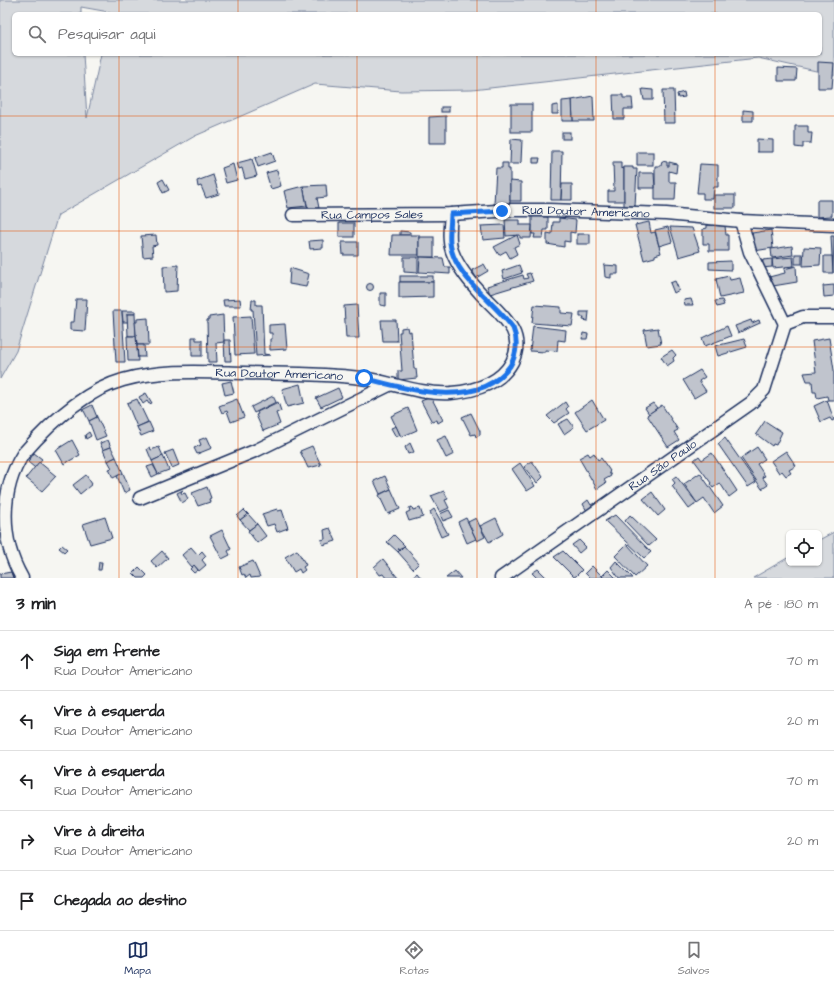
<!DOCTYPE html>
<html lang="pt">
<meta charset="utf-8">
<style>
body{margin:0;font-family:"Architects Daughter",sans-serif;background:#f2f2f2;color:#202124}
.controls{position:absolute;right:12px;bottom:12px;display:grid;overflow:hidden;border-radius:6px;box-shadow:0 1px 3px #0004}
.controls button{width:36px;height:36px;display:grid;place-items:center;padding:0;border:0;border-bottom:1px solid #e0e0e0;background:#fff;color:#202124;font:20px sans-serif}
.stop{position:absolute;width:12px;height:12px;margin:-9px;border:3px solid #1a73e8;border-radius:50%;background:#fff}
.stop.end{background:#1a73e8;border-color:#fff;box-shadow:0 1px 4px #0008}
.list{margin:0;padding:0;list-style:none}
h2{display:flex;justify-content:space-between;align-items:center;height:52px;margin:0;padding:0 16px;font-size:17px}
h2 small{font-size:13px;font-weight:400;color:#757577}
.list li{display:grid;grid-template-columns:26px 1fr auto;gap:12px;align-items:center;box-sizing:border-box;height:60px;padding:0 16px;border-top:1px solid #e0e0e0}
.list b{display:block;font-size:15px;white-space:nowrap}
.list p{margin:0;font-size:13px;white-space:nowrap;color:#757577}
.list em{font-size:13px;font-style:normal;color:#757577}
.icon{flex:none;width:22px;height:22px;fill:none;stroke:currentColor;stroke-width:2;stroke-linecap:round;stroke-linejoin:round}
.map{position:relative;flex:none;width:834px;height:578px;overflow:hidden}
.search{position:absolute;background:#fff;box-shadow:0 1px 3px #0004;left:12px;right:12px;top:12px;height:44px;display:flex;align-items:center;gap:10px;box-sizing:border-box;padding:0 14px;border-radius:6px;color:#757577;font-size:15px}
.sheet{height:352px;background:#fff}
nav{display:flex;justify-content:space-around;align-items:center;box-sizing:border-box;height:56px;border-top:1px solid #e0e0e0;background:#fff;font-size:11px;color:#757577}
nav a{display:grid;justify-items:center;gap:2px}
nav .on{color:#1b2f5e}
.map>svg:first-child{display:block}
</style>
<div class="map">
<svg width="834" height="578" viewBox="0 0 834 578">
<rect width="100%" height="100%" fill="#f6f6f2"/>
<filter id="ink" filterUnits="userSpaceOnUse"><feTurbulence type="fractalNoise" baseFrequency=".025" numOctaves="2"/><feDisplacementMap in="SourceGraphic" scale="8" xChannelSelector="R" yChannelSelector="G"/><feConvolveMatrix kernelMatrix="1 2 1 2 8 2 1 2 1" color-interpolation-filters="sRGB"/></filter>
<g filter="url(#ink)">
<g fill="#d6d9dd" stroke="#78849e" fill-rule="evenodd">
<path d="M0,0H834V75L758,58L472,90L401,91L315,84L195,136L58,215L16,351L0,379ZM81,7L109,12V14H820V54H101L87,118L83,54H14V14H81Z"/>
<path d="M834,532V578H753L789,557V563H819V540Z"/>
</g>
<g fill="#c0c4cd" stroke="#1b2f5e">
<path d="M818,62L834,63L832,88H818Z"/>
<path d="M778,68L797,69L796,81H778Z"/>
<path d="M642,89L653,90V100H644Z"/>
<path d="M663,90H674L675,123H664Z"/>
<path d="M684,92L685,97L678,98L677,94Z"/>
<path d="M613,95H623V98H632L633,109H624V119H614Z"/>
<path d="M593,96L594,121H573L572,100Z"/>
<path d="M572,100L573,121H562V101Z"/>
<rect x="511" y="104" width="21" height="28"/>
<path d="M558,105V114H552V106Z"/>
<rect x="441" y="107" width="8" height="5"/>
<path d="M743,110L753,111V121H743Z"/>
<path d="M446,116V143H429V117Z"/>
<path d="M795,126H808V133H812L811,143H803V148L795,147Z"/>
<rect x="562" y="132" width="8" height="7"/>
<path d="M511,139L522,140L521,162L519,164H510Z"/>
<path d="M757,139L773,140V152H757Z"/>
<path d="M552,151H562L561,200H551Z"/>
<path d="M272,152L275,161L258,167L255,158Z"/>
<rect x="637" y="152" width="16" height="13"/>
<path d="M533,158H540L539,163H533Z"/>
<path d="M252,159L257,176L245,179L242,168L239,169L237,163Z"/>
<path d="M662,161L667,162V166H669V162L677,164L676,173L669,171V182H676L675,200H655V166H661Z"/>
<path d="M613,162H621V169L624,168V201H608V191H614Z"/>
<path d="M502,163H508V169H510V203L494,204L496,168H502Z"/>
<path d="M233,164L237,180L226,183L222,168Z"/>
<path d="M700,164L718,165V187H714L713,199H703V193H697Z"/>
<path d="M624,167H633V169H637L635,206H624Z"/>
<path d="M277,170L281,186L271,189L266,173Z"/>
<path d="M639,173H654L655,188H639Z"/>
<path d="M213,175L219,194L206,198L201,186L198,187L197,181Z"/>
<path d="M163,179L169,190L163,193L158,182Z"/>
<path d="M510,181L521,182V201H510Z"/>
<path d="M562,184H572V200H561Z"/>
<path d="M326,185L327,197L317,198L319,208L308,209L303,186Z"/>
<path d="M303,186L307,206L288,208L284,191Z"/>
<rect x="714" y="195" width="21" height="13"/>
<path d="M817,200H832V216L817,217Z"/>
<path d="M532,216L548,217V230H544L543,238H534L535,234H532Z"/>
<path d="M559,218L576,220L575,233L570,232V242L564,241V247L547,244V233L552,234L553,222H559Z"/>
<path d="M505,220H520V225H532L531,238H520V235L506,236Z"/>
<path d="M649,222L651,233L655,232L661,253L655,255V257L644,260L635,225Z"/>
<rect x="339" y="223" width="15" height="14"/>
<path d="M504,225L505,238L483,240L481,226Z"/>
<path d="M707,225L725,226L726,235H728V251H709V244H703V229L707,228Z"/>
<path d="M668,227L672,242L659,246L655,230Z"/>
<path d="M670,227L692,228L700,251L679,257Z"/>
<path d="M771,230L773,248L754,251L752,233Z"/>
<path d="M400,231L410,232V235H400Z"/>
<rect x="577" y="234" width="13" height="10"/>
<path d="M156,235L157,245L152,246L153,256L143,257L141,236Z"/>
<path d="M392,235H419V255H391Z"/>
<path d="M517,235L520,244L514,247L517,254L510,258L506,251L499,255L494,247Z"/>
<path d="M831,236H834L833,273L832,256Z"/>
<rect x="419" y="237" width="15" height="20"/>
<path d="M323,240V248L310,249L309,241Z"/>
<path d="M342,242H358V255H343Z"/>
<path d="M792,246L793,255L772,258L771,249Z"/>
<path d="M804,247L821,248L820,265L803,266Z"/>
<rect x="795" y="254" width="7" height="10"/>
<path d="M824,256H832L833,273H824Z"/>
<path d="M404,257H418V273L404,272Z"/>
<path d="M420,257L443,258L445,267H450V274L419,272Z"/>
<path d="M793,257L794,266L773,268L772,259Z"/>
<path d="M772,259V267L762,268L763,260Z"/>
<path d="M731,261V270L709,269V262Z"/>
<path d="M484,264L488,271L476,278L472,270Z"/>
<path d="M178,265L177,291L164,292L163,266Z"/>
<path d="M519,265L522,273L504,279L502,271Z"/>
<path d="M604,265L618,266V274H611V278L605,277Z"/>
<path d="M796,266L797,282L767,287L765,278L785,273L784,269Z"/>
<path d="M290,268L309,274L306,287L289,284Z"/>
<path d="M530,273L533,281L490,294L487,286L523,275L524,279L528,278L526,274Z"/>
<rect x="400" y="276" width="33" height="6"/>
<path d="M729,276L730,280L740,278L744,293L720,298L716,279Z"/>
<path d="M675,281L679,290L674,293L670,283Z"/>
<path d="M399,282H433V297L399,298Z"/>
<circle cx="370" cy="287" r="3.5"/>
<path d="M834,285V296L824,297L823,286Z"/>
<path d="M380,293H386V306L380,305Z"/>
<path d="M76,299H87L85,331L70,330V322H74Z"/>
<path d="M240,299L241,306H224L223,300Z"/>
<path d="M691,299L693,305H685L684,300Z"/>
<path d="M252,300H256V305H262L264,354L270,355L256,356L253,310H251Z"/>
<path d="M722,300L724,305L717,307L715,301Z"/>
<path d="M357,305L359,338H346L344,306Z"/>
<path d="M534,305L561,307V313L574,314L572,326L532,323Z"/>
<path d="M113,311H122L125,362H116Z"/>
<path d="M122,311H135V314H127L128,322H123Z"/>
<path d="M580,312H589L588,321L583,320L584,317H580Z"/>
<path d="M127,314H135L136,336H128Z"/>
<path d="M223,315L224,342L216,343L217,362H208L207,320L209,319V317Z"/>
<path d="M251,316L254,354L235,355L233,317Z"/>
<path d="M148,318L149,345H137L135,322H137V319Z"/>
<path d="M381,320H396L397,341H383Z"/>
<path d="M751,320L752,323L759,320L760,323L738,333L735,326Z"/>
<path d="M285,324L287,349L270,350V339H272V333H269V325Z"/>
<path d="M533,326L566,330L565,341L558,340L557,351L545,350V352L530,351Z"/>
<path d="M727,326L731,336L705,346L702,338Z"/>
<path d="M407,327L408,332L411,331L414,369H416L417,378L398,380V371H402L399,332H401V328Z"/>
<path d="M658,328L661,344L647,346L644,330Z"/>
<path d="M583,333L588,334L587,339H582Z"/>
<path d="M127,336H136L138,361H128Z"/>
<path d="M192,337H196V340H202V356H192Z"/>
<path d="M829,338L834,370V400H828L827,396L817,398L816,392H813L812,381H807L804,373L816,372L812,341Z"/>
<path d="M744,339L747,347L718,356L715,346Z"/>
<path d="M224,340H230L231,361H225Z"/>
<path d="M137,345H144L145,357H138Z"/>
<path d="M672,350L676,355L673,358L674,361L667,366L661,357Z"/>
<path d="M700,370L705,377L699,381L706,391L694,398L683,380Z"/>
<path d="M231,381L234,393L225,395L222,383Z"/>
<path d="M300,384L304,403L287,407L282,389Z"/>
<path d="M338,388L342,397L321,407L316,398Z"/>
<path d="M146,393L152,403L149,404L147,401L143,404L139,397Z"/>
<path d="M273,396L276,402L254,413L251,407Z"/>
<path d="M431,397L443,420L438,423L437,420L432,422L421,401Z"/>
<path d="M137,399L148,422L137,427L127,403Z"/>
<path d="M237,399L244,417L231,422L227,411L222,413L219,406Z"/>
<path d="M592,400L604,420L587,430L575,412Z"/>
<path d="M827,400L834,420L832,421L830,418L821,422L814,406Z"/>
<path d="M278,402L281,411L276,413L280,424L263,431L256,415L258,414L257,412Z"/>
<path d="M565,402L568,407L566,409L569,413L554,423L547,416Z"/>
<path d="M653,403L657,408L649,414L645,408Z"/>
<path d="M92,405L97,417L89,421L84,411L82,410Z"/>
<path d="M662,405L678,430L674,432L679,440L668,447L647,415Z"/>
<path d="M408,408L417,430L401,437L391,416Z"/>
<path d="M471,413L480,431V435L476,437L475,434L471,435L462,417Z"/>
<path d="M97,417L106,436L96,440L89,421Z"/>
<path d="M568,419L574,427L564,434L558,424Z"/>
<path d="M765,421L782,432L776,445L773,444L772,446L756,434Z"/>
<path d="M149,422L153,431L141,436L137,427Z"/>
<path d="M396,426L400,435L396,437L391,428Z"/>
<path d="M89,432L91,436L86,439L85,435Z"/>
<path d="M446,436L454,454L446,458L437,440Z"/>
<path d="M207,437L212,448L197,454L194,448L201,445L199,440Z"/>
<path d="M725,438L756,482L748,487L718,444Z"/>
<path d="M72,440L80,455L64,464L56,450Z"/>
<path d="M108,440L111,447L103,450L100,443Z"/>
<path d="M410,443L414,452L408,454L405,447Z"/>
<path d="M312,446L321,465L308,468L300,451Z"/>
<path d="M111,447L116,457L108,461L103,450Z"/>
<path d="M150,447L151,450L159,447L163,456L152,461L147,449Z"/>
<path d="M757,447L765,459L757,464L765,476L762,477L768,485L762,489L741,458Z"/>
<path d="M173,450L179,465L172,468L165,453Z"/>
<path d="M786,451L796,466L789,470L791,473L786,476L782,471L779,473L771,461Z"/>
<path d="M34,453L42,459L35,468L28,462Z"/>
<path d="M588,453L590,456L594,453L598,460L601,458L610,471L609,472L611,476L604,480L606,483L597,489L579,458Z"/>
<path d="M712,453L737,491L729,497L720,483L713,488L710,484L711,483L694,460L699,456L702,460Z"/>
<path d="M163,456L169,470L158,474L152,461Z"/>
<path d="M116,457L123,473L113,478L109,469L112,468L108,461Z"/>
<path d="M532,461L543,477L537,483L524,467Z"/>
<path d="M39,462L56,476L42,491L26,478Z"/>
<path d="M520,463L535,486L527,491L512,469Z"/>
<path d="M153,465L158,474L152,477L147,467Z"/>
<path d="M123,473L130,490L124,493L117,476Z"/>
<path d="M700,473L723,506L714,513L704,498L697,503L684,484Z"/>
<path d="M86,475L92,484L80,494L73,485Z"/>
<path d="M385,476L391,489L380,494L374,481Z"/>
<path d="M676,476L697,503L689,509L672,486L675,483L672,479Z"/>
<path d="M207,487L211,498L209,499L210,502L198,506L192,493Z"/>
<path d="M391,489L400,509L388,514L379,495Z"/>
<path d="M183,490L181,492L182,494L185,493L188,499L182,503L177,493Z"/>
<path d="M444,491L448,499L445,500L449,508L440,512L431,496Z"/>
<path d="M652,492L665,510L658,516L643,499Z"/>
<path d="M588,500L591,505L594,503L596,506L588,513L583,504Z"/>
<path d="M412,507L413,510L420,508L423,517L409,521L406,513L410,511L409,508Z"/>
<path d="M277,509L278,511L282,510L288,528L277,532L274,524L267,526L262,514Z"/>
<path d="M434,509L448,534L441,537L430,512Z"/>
<path d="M244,510L248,514L240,520L237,516Z"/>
<path d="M449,510L453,517L443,521L440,514Z"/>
<path d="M248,514L257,524L249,530L240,520Z"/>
<path d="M615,515L651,552L644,558L605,521Z"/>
<path d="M630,515L656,540L649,546L625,521Z"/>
<path d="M105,517L112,538L90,544L83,524Z"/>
<path d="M466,518L476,539L467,543L458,522Z"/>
<path d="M476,518L485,537L477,541L468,522Z"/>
<path d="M496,518L503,534L489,542L480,526Z"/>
<path d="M257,524L266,536L257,543L248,531Z"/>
<path d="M330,528L336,541L323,545L321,540L325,539L324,530Z"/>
<path d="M222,530L231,549L228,551L230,555L222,559L210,536Z"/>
<path d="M394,535L405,546L398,549L400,551L398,552L387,542Z"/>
<path d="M579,540L586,547L579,553L572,545Z"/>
<path d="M627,544L647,566L635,577L615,556Z"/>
<path d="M62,545L67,549L64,552L59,548Z"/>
<path d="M404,546L419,563L413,569L398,552Z"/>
<path d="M191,547L198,555L202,551L206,556L202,560L206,565L199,571L194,565L192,567L182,555Z"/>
<path d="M297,550L306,565L303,567L305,570L301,573L299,569L294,572L285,557Z"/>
<path d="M162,551L168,558L157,568L151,561Z"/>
<path d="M563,551L582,570L576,576L574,577L554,557Z"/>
<path d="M383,559L398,578H386L383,574L380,575L374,567Z"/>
<path d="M253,561L260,577L251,578L250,575L246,578L244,574L242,575L239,567Z"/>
<path d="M616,561L633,578H619L611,567Z"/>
<path d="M99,562H102L101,570H98Z"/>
<path d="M194,565L198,570L194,573L190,569Z"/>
<path d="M592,566L604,578H590L585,573Z"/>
<path d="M139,567L147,575L144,578H138L133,573Z"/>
<path d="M538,569L547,578H537L532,573Z"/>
<path d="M608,570L616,578H604L602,576Z"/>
<path d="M455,571L461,578H446Z"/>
<path d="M11,572L13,578H0V574Z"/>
<path d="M417,573L421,578H411Z"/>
</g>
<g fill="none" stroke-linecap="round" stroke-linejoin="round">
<defs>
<g id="street">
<path id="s1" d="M293,215L451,214L512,210H549L666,214L741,221L834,225"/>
<path d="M741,221L750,252L785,324"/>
<path d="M785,324L803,317H834"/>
<path d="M140,498L257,450L389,385"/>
<path id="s2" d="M22,578C0,540 0,490 23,454C49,424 84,391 123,380C161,369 204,372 244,373C283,374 322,373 361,378C392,382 419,395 451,393C474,391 500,384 512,362C527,333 501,315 483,296C471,283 458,268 452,251C448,240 450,226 451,214"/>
<path id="s3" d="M501,578L751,403L764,390L785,324"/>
</g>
</defs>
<use href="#street" stroke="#1b2f5e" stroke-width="15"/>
<use href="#street" stroke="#f6f6f2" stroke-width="12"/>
</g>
</g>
<g fill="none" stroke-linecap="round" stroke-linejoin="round" filter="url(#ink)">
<path stroke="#1a73e8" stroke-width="5" d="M364,378C407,389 478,411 510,366C517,354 518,340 513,328C494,301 453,276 450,242C449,233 451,223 451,214L502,211"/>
</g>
<path fill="none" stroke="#e8590c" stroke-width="1" stroke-opacity="0.55" d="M119,0V14M238,0V14M357,0V14M477,0V14M596,0V14M715,0V14M119,54V578M238,54V578M357,54V578M477,54V578M596,54V578M715,54V578M0,116H834M0,231H834M0,347H834M0,462H834"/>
<g text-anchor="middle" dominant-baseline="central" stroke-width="3" stroke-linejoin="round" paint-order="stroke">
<g font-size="12" fill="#1b2f5e" stroke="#f6f6f2">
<text stroke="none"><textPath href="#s1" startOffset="293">Rua Doutor Americano</textPath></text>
<text stroke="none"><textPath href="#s1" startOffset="79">Rua Campos Sales</textPath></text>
<text stroke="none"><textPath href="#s2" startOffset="413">Rua Doutor Americano</textPath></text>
<text stroke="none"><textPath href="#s3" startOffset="197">Rua São Paulo</textPath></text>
</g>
</g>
</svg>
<div class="controls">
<button><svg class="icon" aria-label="locate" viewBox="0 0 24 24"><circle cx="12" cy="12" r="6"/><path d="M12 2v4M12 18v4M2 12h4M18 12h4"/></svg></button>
</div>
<div class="stop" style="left:364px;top:378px"></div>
<div class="stop end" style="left:502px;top:211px"></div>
<div class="search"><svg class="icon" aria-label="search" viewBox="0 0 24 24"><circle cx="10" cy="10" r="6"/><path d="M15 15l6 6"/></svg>Pesquisar aqui</div>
</div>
<section class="sheet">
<h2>3 min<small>A pé · 180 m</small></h2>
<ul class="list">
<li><svg class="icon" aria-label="ahead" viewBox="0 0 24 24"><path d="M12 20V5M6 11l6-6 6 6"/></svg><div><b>Siga em frente</b><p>Rua Doutor Americano</p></div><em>70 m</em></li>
<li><svg class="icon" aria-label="left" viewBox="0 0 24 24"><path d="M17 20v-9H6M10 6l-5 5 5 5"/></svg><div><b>Vire à esquerda</b><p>Rua Doutor Americano</p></div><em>20 m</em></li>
<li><svg class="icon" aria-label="left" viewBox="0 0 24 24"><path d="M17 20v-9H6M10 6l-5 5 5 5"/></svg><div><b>Vire à esquerda</b><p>Rua Doutor Americano</p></div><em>70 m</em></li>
<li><svg class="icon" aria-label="right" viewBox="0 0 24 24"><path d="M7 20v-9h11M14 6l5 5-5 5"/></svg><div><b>Vire à direita</b><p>Rua Doutor Americano</p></div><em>20 m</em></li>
<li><svg class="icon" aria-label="arrive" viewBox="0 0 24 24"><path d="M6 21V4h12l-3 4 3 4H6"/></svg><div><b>Chegada ao destino</b></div></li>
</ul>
</section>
<nav>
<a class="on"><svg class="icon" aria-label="map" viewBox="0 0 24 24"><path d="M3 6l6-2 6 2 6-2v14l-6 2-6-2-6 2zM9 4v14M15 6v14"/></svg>Mapa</a>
<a><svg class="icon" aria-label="directions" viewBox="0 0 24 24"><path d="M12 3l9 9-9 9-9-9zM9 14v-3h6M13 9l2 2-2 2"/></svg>Rotas</a>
<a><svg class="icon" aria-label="saved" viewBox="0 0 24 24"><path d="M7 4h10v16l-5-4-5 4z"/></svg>Salvos</a>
</nav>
